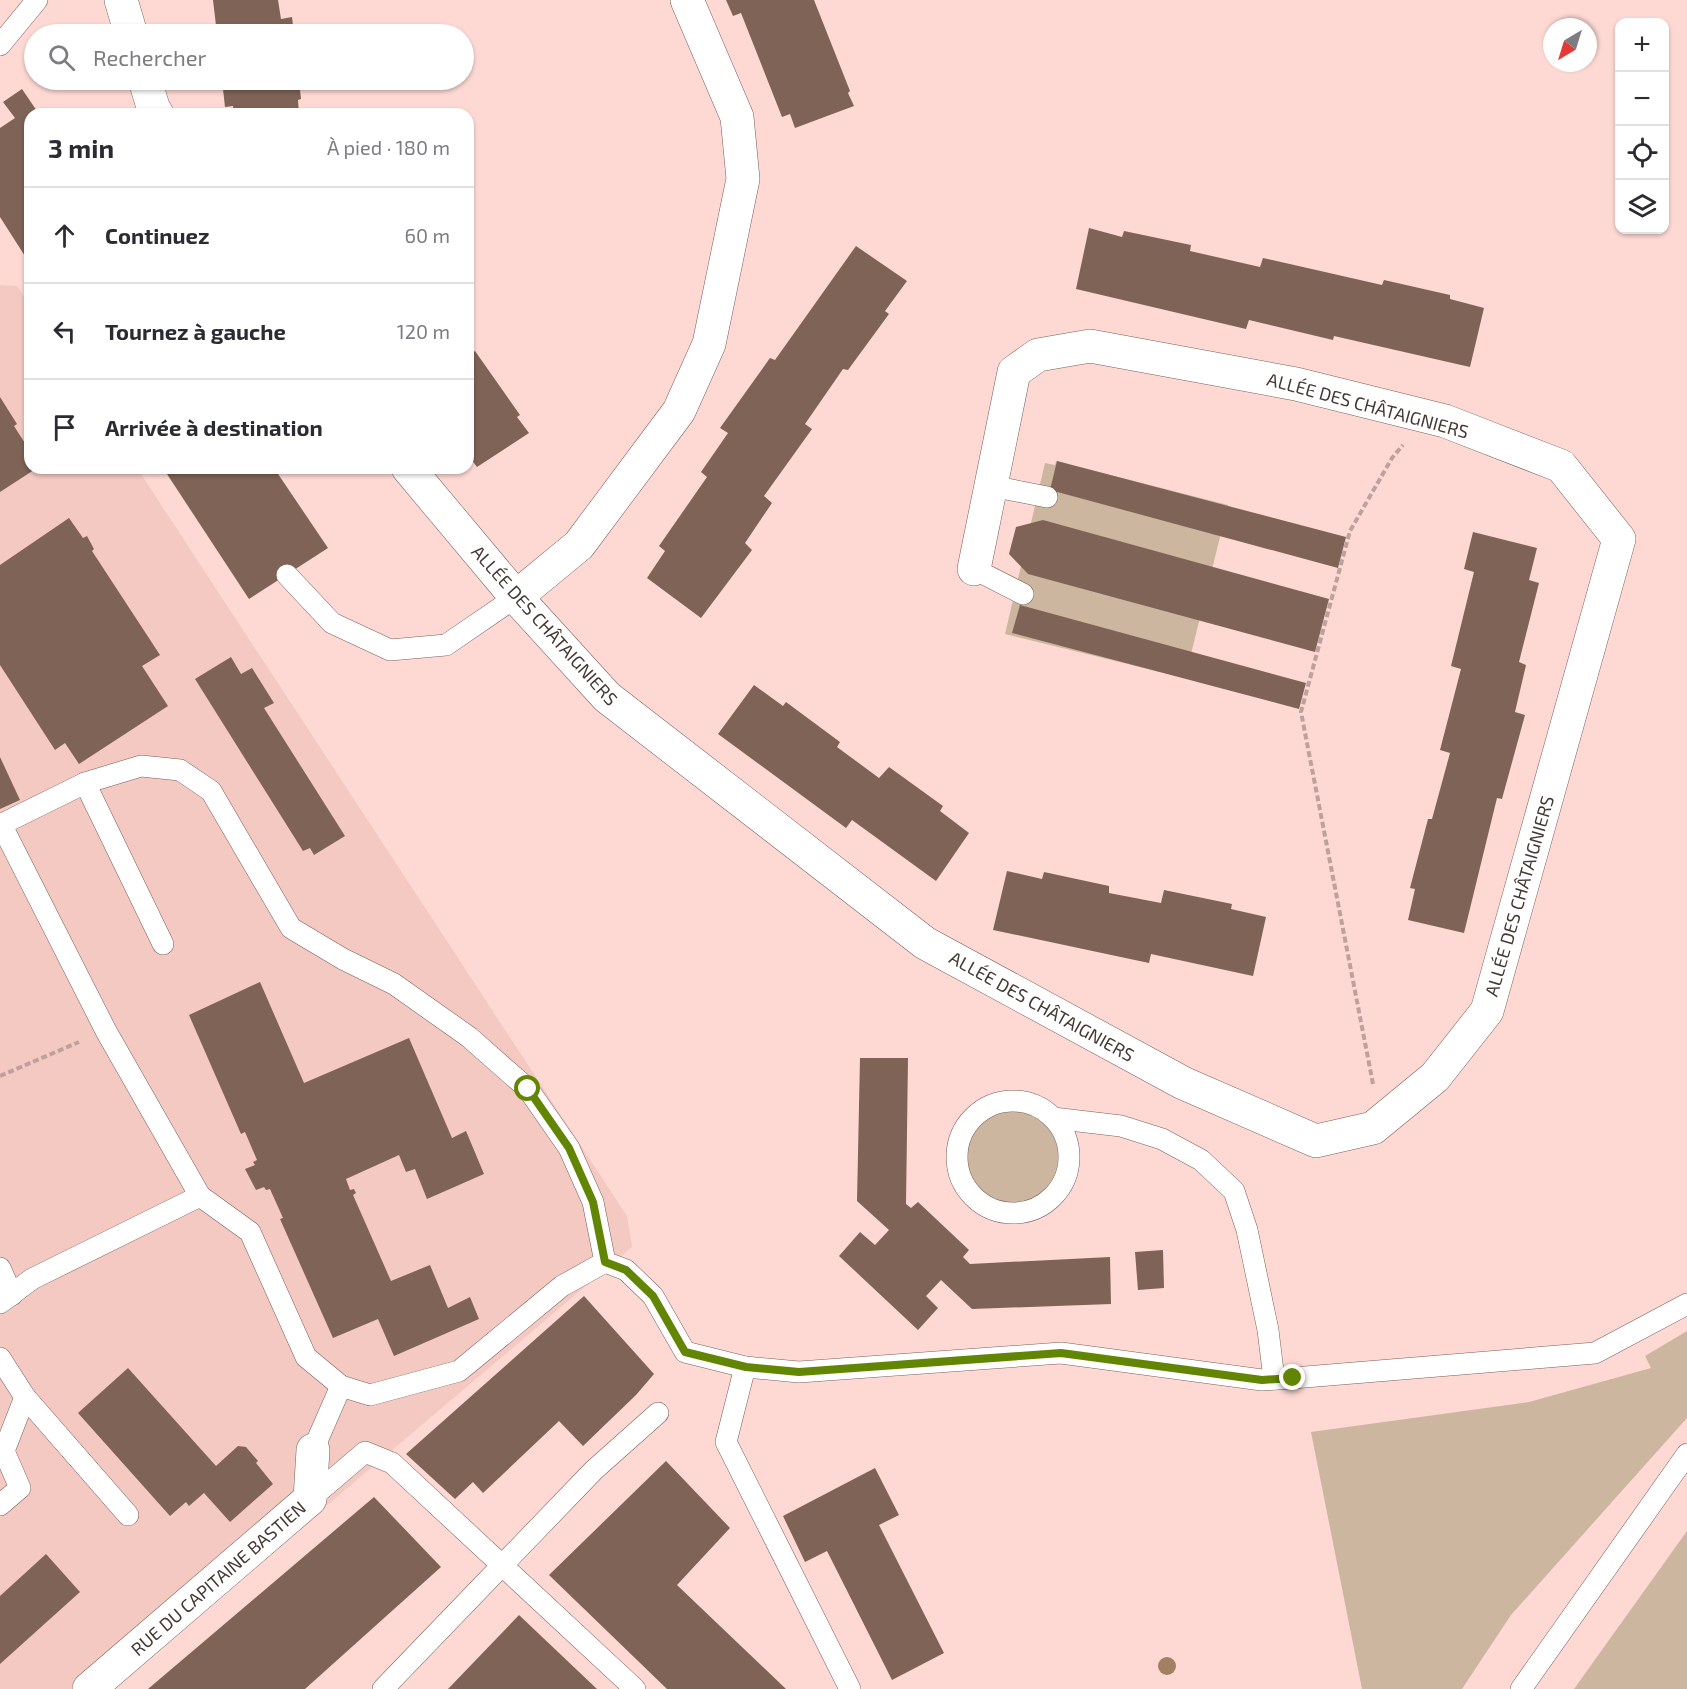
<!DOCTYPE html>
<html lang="fr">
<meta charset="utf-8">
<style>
body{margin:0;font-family:"Exo 2",sans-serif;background:#f7f7f7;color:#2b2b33}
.controls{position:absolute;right:18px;top:18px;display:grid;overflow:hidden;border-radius:12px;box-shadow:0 2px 4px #0004}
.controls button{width:54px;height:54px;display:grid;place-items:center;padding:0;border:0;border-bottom:2px solid #e1e1e2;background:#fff;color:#2b2b33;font:30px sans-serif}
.compass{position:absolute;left:1543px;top:18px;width:54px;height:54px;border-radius:50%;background:#fff;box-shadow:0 2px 4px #0004;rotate:218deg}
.stop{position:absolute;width:18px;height:18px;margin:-14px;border:4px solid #628504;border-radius:50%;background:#fff}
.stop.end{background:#628504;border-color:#fff;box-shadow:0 2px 6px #0008}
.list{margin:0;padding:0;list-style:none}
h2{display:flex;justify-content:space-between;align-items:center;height:78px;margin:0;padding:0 24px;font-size:26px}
h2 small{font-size:20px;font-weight:400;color:#7c7c81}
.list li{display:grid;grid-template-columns:39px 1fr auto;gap:18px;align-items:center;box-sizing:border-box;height:96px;padding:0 24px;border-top:2px solid #e1e1e2}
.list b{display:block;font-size:22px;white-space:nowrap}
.list em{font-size:20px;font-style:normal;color:#7c7c81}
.icon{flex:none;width:33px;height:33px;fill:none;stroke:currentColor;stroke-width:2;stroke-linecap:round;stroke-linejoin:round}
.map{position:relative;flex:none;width:1687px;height:1689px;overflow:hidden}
.search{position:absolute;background:#fff;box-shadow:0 2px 4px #0004;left:24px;top:24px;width:450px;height:66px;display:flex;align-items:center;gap:15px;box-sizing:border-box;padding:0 21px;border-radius:33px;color:#7c7c81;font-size:22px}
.panel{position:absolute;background:#fff;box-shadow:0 2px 4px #0004;left:24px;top:108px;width:450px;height:366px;border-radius:18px}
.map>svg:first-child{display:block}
</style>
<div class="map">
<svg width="1687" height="1689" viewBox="0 0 1687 1689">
<rect width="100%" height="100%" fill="#fed9d4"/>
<path fill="#f4c9c2" d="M0,285L17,286L30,305V468H137L627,1216L632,1247L110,1689H0Z"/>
<g fill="#cdb69f">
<path d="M1056,461L1228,505L1185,678L1005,634L1045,463L1055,465Z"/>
<circle cx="1012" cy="1157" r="46"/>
<path d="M1687,1331V1418L1511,1615L1462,1689H1362L1311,1432L1529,1402L1651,1368L1645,1356Z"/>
<path d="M1687,1531V1689H1574Z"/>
</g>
<g fill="#7e6356">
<path d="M213,0H278L281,19L292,17L294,34H217Z"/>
<path d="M726,0H814L850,91L848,93L854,106L795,128L790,114L782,117L741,13L733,16Z"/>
<path d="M222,80H299L301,99L298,100L299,114H234L233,106L225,107Z"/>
<path d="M22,89L39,114H30V264L0,217V128L15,118L3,102Z"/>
<path d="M1089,228L1122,237L1124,231L1191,245L1190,251L1260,267L1263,258L1382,285L1384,280L1450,295V299L1484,308L1470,367L1334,336L1333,340L1249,320L1246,329L1076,289Z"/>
<path d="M856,246L907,281L885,311L889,314L848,370L843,369L805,424L812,429L764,496L772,503L745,543L752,550L701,618L647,578L665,551L659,546L707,477L701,472L728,433L720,428L770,358L775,360Z"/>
<path d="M475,351L520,415L517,417L529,433L477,467L468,455V355Z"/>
<path d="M0,397L17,424L14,426L30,451V468H37L0,492Z"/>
<path d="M1057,461L1346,537L1338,568L1050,490Z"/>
<path d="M163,468H274L328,548L249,599Z"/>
<path d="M69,518L83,538L87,536L94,549L92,551L160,655L142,666L168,706L79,764L65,743L55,750L0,665V565Z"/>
<path d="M1043,520L1329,599L1315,652L1028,574L1009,554L1016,527Z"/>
<path d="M1473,532L1537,548L1529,580L1539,583L1519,662L1526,665L1515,712L1525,715L1502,799L1497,798L1464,933L1408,920L1415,889L1410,888L1428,819H1432L1450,753L1440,750L1461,669L1451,666L1474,572L1464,569Z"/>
<path d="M1020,605L1306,683L1299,709L1012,633Z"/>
<path d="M231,657L241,674L252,668L274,703L264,708L345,836L314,855L310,848L303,851L195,679Z"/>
<path d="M754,685L783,706L786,702L840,742L837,747L879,778L889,767L943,806L940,811L969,833L936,881L852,820L846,828L718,734Z"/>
<path d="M0,757L20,800L0,809Z"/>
<path d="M1007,871L1042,879L1044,872L1109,886V893L1161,903L1164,890L1232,904L1231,909L1266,917L1253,976L1151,954L1149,963L993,930Z"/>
<path d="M260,982L304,1083L409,1038L452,1138L466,1131L484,1174L427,1199L415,1169L406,1172L399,1155L346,1179L350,1190L354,1189L356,1193L353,1195L391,1281L430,1265L448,1308L470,1297L479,1319L394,1356L378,1319L333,1338L280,1219L283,1218L270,1189L266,1190L264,1187L256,1190L245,1169L255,1165L253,1162L257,1160L245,1132L241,1134L189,1015Z"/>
<path d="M860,1058H908L906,1204L911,1208L918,1202L969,1250L963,1257L970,1264L1110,1257L1111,1304L972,1309L941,1280L926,1296L938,1308L918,1330L839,1256L860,1232L875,1245L889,1230L857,1201Z"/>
<path d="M1163,1250L1164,1288L1138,1290L1135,1252Z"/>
<path d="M584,1296L654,1374L636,1395L583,1446L559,1421L483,1493L473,1482L455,1499L406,1454Z"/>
<path d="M128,1368L216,1466L238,1446L246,1447L258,1461L256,1463L273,1484L230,1522L204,1493L189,1506L186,1502L170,1516L78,1413Z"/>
<path d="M666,1461L730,1528L677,1585L786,1689H667L549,1575Z"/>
<path d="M875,1468L899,1515L879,1525L944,1653L892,1680L827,1551L805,1562L783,1516Z"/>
<path d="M374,1497L441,1567L305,1689H148Z"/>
<path d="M46,1554L80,1592L0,1664V1596Z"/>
<path d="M519,1615L597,1689H448Z"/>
</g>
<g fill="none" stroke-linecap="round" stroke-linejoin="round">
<defs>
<g id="lane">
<path d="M0,45L37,0"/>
<path d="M991,486L1047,497"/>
<path d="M974,569L1023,594"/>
<path d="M287,575L332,623L390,650L446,645L516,597"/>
<path d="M85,783L163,944"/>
<path d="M1,824L106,1031L200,1196L250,1232L306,1357L341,1386L370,1395L459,1371L562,1286L605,1262"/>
<path d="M0,825L85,783L141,766L180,770L211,791L291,928L343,959L394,984L469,1037L528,1089L569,1148L593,1202L605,1262"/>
<circle cx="1013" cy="1157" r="56"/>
<path d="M1053,1118L1121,1126L1162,1139L1201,1160L1234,1191L1247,1230L1268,1330L1274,1379"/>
<path d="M605,1262L626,1270L653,1296L685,1352L745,1367L799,1372L1061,1353L1262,1380L1293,1378L1595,1353L1687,1304"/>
<path d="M0,1268L12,1295"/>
<path d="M0,1303L32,1279L200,1196"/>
<path d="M0,1358L25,1397L4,1451L20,1488L0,1505"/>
<path d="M745,1367L726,1442L850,1689"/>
<path d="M25,1397L128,1515"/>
<path d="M313,1450L341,1386"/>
<path d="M310,1499L365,1452L392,1463L635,1689"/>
<path d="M383,1689L594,1470L658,1413"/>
<path d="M1521,1689L1687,1454"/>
</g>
<g id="street">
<path d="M121,0L131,34"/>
<path d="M145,80L153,107L157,114"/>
<path d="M408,468L516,597L607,697L925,943L1183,1083L1316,1141L1373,1128L1435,1077L1487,1011L1619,539L1561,466L1445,421L1296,384L1090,346L1038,355L1014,372L974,569"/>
<path d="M516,597L579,545L679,411L709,344L743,179L737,117L687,0"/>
<path d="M89,1689L310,1499L313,1450"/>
</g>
</defs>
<use href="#lane" stroke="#7c5e59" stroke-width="22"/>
<use href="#street" stroke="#7c5e59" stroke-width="34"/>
<g stroke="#bea19d" stroke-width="4" stroke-dasharray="6 3" stroke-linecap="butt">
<path d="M0,1076L79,1042"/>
<path d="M1373,1084L1301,712L1350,531L1392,458L1403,445"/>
</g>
<use href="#lane" stroke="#fff" stroke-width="21"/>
<use href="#street" stroke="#fff" stroke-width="33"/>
</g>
<circle fill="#a37f63" cx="1167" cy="1666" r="9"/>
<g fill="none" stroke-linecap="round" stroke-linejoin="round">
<path stroke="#628504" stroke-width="8" d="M528,1089L569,1148L593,1202L605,1262L626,1270L653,1296L685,1352L746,1367L799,1372L1061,1353L1262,1380L1293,1378"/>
</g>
<g text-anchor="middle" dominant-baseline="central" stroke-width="6" stroke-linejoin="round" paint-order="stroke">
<g font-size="18" fill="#453734" stroke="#fff">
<text transform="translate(1368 405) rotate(15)">ALLÉE DES CHÂTAIGNIERS</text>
<text transform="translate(545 625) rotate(48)">ALLÉE DES CHÂTAIGNIERS</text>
<text transform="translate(1519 896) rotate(-74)">ALLÉE DES CHÂTAIGNIERS</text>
<text transform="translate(1042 1006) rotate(29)">ALLÉE DES CHÂTAIGNIERS</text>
<text transform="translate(218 1578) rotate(-41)">RUE DU CAPITAINE BASTIEN</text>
</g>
</g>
</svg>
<div class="controls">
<button>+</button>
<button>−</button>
<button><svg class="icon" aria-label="locate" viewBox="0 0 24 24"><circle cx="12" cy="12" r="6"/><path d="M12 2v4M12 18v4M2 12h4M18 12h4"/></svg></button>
<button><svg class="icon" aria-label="layers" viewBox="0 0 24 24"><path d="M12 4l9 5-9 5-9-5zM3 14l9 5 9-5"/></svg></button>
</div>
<svg class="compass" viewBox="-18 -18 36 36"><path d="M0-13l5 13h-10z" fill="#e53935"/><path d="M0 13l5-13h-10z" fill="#7c7c81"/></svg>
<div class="stop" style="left:528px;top:1089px"></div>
<div class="stop end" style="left:1293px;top:1378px"></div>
<div class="search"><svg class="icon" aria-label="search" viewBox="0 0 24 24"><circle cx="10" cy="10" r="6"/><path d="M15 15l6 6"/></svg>Rechercher</div>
<section class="panel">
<h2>3 min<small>À pied · 180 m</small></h2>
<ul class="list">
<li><svg class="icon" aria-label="ahead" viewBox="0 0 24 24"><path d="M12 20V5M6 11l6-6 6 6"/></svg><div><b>Continuez</b></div><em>60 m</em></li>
<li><svg class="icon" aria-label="left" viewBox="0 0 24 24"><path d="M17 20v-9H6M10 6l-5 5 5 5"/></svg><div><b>Tournez à gauche</b></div><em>120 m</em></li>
<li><svg class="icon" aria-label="arrive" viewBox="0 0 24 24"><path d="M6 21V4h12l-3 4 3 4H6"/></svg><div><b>Arrivée à destination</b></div></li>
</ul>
</section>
</div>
